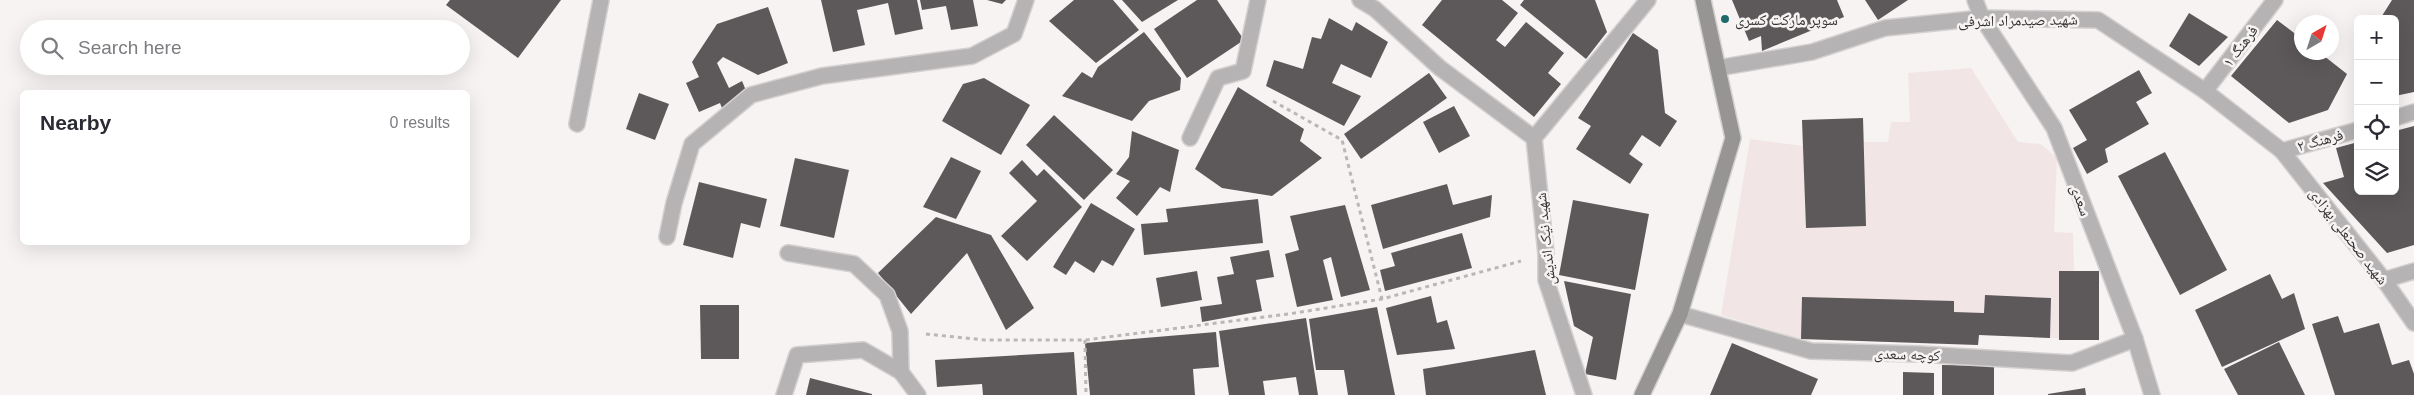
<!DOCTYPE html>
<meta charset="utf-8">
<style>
body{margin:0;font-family:Arial,"Noto Naskh Arabic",sans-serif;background:#f2f2f3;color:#2b2b33}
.controls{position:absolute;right:15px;top:15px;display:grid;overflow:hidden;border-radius:8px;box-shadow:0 5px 20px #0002}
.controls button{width:45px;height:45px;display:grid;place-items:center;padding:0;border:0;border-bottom:1px solid #e1e1e2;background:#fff;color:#2b2b33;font:25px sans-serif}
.compass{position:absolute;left:2294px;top:15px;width:45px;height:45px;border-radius:50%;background:#fff;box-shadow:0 5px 20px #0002;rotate:39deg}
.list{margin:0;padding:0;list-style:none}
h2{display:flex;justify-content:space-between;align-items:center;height:65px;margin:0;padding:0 20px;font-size:21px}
h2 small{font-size:16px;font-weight:400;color:#7c7c81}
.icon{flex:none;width:28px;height:28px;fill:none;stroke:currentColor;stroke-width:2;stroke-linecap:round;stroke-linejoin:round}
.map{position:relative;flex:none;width:2414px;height:395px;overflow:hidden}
.search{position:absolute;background:#fff;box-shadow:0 5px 20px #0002;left:20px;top:20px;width:450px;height:55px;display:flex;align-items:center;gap:12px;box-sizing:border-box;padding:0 18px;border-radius:28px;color:#7c7c81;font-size:19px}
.panel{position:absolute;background:#fff;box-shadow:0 5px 20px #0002;left:20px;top:90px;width:450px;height:155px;border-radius:8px}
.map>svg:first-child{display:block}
</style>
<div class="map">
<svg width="2414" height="395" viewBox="0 0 2414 395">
<rect width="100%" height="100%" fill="#f7f3f3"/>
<path fill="#f2e5e5" d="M1971,68L2018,142L2041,144L2057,158L2054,232L2073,233L2074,271L2099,340L1979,335L1978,345L1801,339L1721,315L1750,139L1803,146L1802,120L1863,118L1864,142H1888L1891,122H1910L1908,73Z"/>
<g fill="#5d595a">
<path d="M450,0H561L518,58L446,5Z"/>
<path d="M821,0H917L923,29L895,35L888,3L857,10L865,45L833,52Z"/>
<path d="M920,0H973L978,26L951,30L946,6L922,10Z"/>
<path d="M987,0H1006L1002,4Z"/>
<path d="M1074,0H1113L1139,30L1096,63L1049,21Z"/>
<path d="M1122,0H1178L1142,22Z"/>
<path d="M1197,0H1217L1244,40L1187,78L1154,29Z"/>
<path d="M1442,0H1502L1518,13L1496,40L1505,47L1526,22L1564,53L1548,73L1561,84L1534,117L1422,25Z"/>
<path d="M1524,0H1595L1607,32L1586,59L1520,5Z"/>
<path d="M1732,0H1837L1844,17L1762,51L1761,36L1749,41Z"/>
<path d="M1865,0H1908L1878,20Z"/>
<path d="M2392,0H2414V92L2395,96V19H2380Z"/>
<path d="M768,7L788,63L758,75L723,57L717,63L729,88L742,81L747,93L724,113L720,103L699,112L686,83L699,77L692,62L717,24Z"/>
<path d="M2189,13L2228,37L2199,66L2169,46Z"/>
<path d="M1329,18L1352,31L1356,22L1388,42L1371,78L1341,64L1332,83L1361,96L1344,126L1266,86L1274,60L1303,69L1312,37L1321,39Z"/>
<path d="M2277,20L2302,39V52H2319L2347,74L2328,110L2289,123L2231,76Z"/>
<path d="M1144,32L1181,78L1180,90L1149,101L1132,121L1062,96L1082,72L1092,78L1098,67Z"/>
<path d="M1633,33L1658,50L1665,113L1677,121L1660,147L1642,135L1629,154L1643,164L1630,184L1576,149L1591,126L1578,118Z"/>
<path d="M2139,70L2152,93L2136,102L2149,124L2105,149L2108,162L2087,174L2073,148L2087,140L2069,110Z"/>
<path d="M1429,73L1447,98L1361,159L1344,134Z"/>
<path d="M984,78L1030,105L1001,155L942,121L963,84Z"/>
<path d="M1238,87L1304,129L1300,141L1322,158L1272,196L1222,188L1195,169Z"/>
<path d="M639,93L669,104L655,140L626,129Z"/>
<path d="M1454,106L1470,136L1439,153L1423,122Z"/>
<path d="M1054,115L1113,170L1084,200L1026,145Z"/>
<path d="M1863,118L1866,226L1806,228L1802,120Z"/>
<path d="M2414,126V245L2387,253L2323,183L2344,177L2336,148L2358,142V191H2395V131Z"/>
<path d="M1132,131L1179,150L1170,192L1160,187L1137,216L1116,198L1130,181L1116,174L1129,157Z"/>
<path d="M2165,152L2227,270L2180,295L2118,176Z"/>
<path d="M951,157L981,171L956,219L923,207Z"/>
<path d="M795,158L849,170L834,238L780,226Z"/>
<path d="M1022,160L1037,176L1044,169L1082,207L1027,261L1001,236L1037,201L1009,173Z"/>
<path d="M699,182L767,199L760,228L741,223L733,258L683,245Z"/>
<path d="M1447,184L1453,205L1492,195L1490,217L1383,249L1371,205Z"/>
<path d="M1258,199L1263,243L1144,255L1141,224L1168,222L1166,209Z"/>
<path d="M1573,200L1649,214L1635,290L1559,275Z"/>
<path d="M1091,203L1135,229L1113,266L1102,260L1094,273L1075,261L1066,275L1053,267Z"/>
<path d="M1345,205L1370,290L1341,297L1331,257L1323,260L1333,300L1297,307L1285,254L1299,250L1290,216Z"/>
<path d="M936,217L991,235L1034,308L1006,330L967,253L911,314L878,273Z"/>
<path d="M1462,233L1472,268L1385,291L1380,270L1395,266L1391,253Z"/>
<path d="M1269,250L1274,277L1256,280L1262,311L1202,322L1200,307L1222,304L1217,277L1234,274L1230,257Z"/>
<path d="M1197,271L1202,300L1161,307L1156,278Z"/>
<rect x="2059" y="271" width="40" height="69"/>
<path d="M2270,274L2282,299L2294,293L2305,329L2222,367L2195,310Z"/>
<path d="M1564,281L1631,294L1616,380L1585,374L1593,337L1574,326Z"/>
<path d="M1985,295L2051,298L2050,338L1979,335L1978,345L1801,339L1802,297L1954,301V312L1984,313Z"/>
<path d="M1431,296L1437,323L1447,320L1455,349L1397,355L1386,308Z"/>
<path d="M700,305H739V359H701Z"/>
<path d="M1377,307L1395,395H1348L1344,370H1316L1309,319Z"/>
<path d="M2338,316L2344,333L2379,323L2392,365L2409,360L2414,374V395H2335L2312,324Z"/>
<path d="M1306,318L1318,395H1299L1296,377L1263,381L1265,395H1229L1219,331Z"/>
<path d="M1216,332L1219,367L1193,369L1195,395H1090L1085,343Z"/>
<path d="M2279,342L2305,395H2238L2224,369Z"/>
<path d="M1732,343L1818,379L1811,395H1710Z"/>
<path d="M1535,350L1546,395H1426L1423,369Z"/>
<path d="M1074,352L1077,395H983L982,384L937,387L935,360Z"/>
<path d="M1942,365L1994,366V395H1942Z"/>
<path d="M1903,372L1934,373V395H1903Z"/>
<path d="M810,378L872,394V395H806Z"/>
<path d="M2085,388L2086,395H2048V394Z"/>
</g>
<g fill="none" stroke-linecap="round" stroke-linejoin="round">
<defs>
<g id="lane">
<path d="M577,124L601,0"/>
<path d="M1190,138L1218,78L1243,71L1258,0"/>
<path d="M667,237L674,203L692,144L751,95L822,76L972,56L1014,34L1026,0"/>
<path d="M1680,314L1811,351L1919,354L2072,363L2135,339"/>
<path d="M784,395L797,355L863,350L901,372"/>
</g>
<g id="street">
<path d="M1360,0L1375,9L1440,68L1534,138"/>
<path d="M1975,0L1982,18L2054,128L2135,339L2152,395"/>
<path d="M1718,68L1812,52L1885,28L1982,18L2098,20L2205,91L2282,151L2384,280L2414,323"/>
<path d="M2205,91L2275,0"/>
<path d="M2395,118L2414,112"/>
<path d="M2282,151L2358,130"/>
<path d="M788,253L854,264L887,295L900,331L901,372L918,395"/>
<path d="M2384,280L2414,271"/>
<path d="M1584,395L1546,280V254L1534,138L1648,0"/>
</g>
<path id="secondary" d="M1642,395L1680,314L1733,138L1703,0"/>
</defs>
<use href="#lane" stroke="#d4d0d0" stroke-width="18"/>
<use href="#street" stroke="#d4d0d0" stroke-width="18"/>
<use href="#secondary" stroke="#d4d0d0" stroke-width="18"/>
<g stroke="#bab7b7" stroke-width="3" stroke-dasharray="4 4" stroke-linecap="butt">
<path d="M1273,101L1342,140L1382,299"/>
<path d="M926,334L985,340H1085L1295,313L1382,299L1521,261"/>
<path d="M1085,340L1086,395"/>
</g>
<use href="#lane" stroke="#b5b3b3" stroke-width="15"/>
<use href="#street" stroke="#b5b3b3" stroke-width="15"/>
<use href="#secondary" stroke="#979494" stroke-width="15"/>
</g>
<circle fill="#1e6a6b" stroke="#f7f3f3" stroke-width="2" cx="1725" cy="19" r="5"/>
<g text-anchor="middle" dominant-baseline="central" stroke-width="5" stroke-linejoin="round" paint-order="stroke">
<g font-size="15" fill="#343333" stroke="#f7f3f3" text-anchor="start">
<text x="1735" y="19">سوپر مارکت کسری</text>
</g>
<g font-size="15" fill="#343333" stroke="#f7f3f3">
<text transform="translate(2018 20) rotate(-1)">شهید صیدمراد اشرفی</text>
<text transform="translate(2240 46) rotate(-53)">فرهنگ ۱</text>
<text transform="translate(2320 140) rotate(-15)">فرهنگ ۲</text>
<text transform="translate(2081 200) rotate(70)">سعدی</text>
<text transform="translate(2349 236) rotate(52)">شهید صحنعلی بهزادی</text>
<text transform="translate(1545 239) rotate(-96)">شهید نیک اندیش</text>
<text transform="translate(1907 354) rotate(2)">کوچه سعدی</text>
</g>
</g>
</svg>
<div class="controls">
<button>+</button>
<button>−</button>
<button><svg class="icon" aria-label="locate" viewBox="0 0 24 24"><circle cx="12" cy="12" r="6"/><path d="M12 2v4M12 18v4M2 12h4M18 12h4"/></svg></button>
<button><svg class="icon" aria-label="layers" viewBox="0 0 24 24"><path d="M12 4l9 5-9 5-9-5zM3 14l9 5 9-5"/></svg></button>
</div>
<svg class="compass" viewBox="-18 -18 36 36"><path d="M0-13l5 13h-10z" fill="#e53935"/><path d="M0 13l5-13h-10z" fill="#7c7c81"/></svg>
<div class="search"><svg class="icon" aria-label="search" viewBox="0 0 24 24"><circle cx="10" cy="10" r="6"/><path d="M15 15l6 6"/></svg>Search here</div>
<section class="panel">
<h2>Nearby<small>0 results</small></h2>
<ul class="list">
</ul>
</section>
</div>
